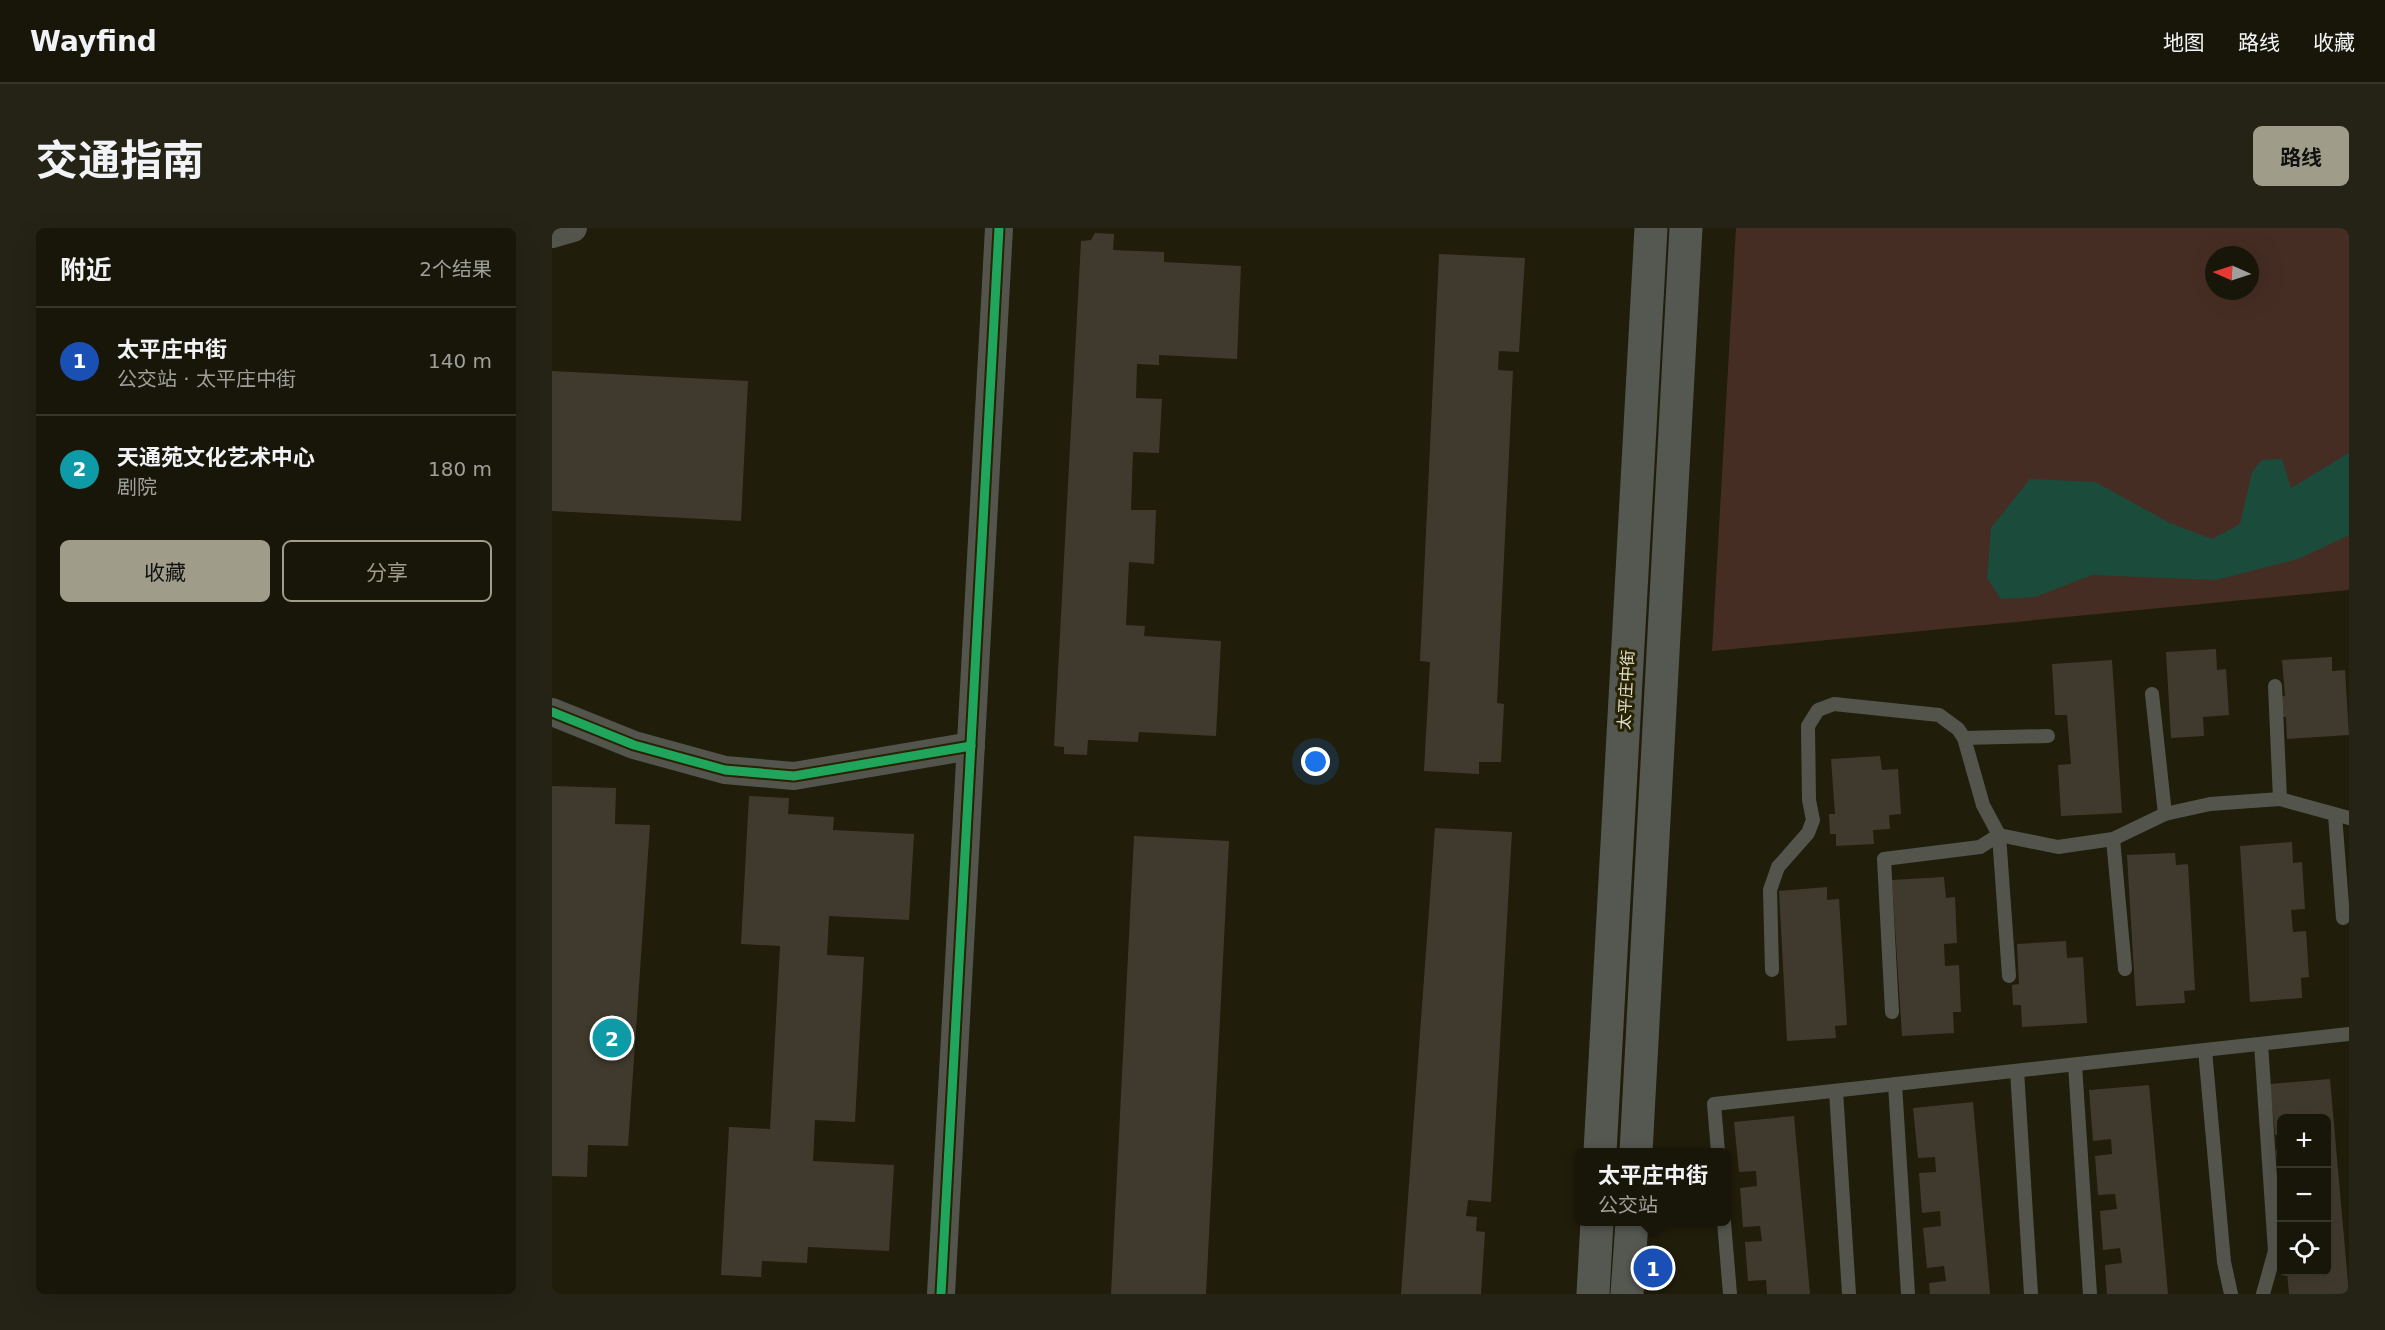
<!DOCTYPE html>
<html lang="zh">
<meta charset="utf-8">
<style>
body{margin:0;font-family:"DejaVu Sans","Noto Sans SC",sans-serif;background:#252316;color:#f1f3f6}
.controls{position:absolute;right:18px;bottom:18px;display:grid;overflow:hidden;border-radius:9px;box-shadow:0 6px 24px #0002}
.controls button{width:54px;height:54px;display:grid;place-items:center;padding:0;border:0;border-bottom:2px solid #363529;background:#181608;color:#f1f3f6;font:30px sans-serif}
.compass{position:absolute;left:1653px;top:18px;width:54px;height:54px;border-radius:50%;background:#181608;box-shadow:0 6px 24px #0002;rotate:273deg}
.you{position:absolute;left:764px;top:534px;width:21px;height:21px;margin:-15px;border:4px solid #fff;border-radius:50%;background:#1a73e8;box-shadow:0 0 0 9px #1a73e833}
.badge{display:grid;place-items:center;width:39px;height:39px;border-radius:50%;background:#9f9d8a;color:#fff;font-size:20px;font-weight:700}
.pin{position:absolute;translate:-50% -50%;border:3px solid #fff;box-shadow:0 2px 6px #0006}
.popup{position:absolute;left:1023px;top:920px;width:156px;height:78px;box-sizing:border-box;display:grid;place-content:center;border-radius:9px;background:#181608;filter:drop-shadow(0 2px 4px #0005);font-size:20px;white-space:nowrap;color:#9f9f9c}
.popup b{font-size:22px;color:#f1f3f6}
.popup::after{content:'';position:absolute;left:50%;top:100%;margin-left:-12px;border:12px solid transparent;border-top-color:#181608}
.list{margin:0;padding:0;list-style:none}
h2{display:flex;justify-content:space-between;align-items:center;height:78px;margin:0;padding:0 24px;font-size:26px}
h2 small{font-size:20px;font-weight:400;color:#9f9f9c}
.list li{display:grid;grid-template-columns:39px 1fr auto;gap:18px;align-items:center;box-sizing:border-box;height:108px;padding:0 24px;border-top:2px solid #363529}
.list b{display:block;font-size:22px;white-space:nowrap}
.list p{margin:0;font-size:20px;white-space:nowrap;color:#9f9f9c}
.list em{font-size:20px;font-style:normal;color:#9f9f9c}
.actions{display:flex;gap:12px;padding:18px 24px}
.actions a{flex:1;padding:14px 0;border:2px solid #9f9d8a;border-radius:9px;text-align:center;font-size:21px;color:#9f9d8a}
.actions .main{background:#9f9d8a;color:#111}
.icon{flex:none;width:33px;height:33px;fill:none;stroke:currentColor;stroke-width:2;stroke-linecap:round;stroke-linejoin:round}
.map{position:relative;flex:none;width:1797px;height:1066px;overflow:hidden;border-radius:9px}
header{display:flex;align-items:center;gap:36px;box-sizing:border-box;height:84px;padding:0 30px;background:#181608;border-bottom:2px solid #363529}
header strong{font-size:28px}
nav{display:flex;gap:33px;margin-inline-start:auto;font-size:21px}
.intro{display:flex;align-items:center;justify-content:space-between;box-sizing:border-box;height:144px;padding:0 36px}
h1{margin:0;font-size:42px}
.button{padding:15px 27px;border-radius:9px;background:#9f9d8a;color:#111;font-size:21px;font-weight:700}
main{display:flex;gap:36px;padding:0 36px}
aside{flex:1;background:#181608;border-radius:9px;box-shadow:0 6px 24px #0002}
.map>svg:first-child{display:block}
</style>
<header>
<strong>Wayfind</strong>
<nav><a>地图</a><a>路线</a><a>收藏</a></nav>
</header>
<div class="intro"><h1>交通指南</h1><a class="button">路线</a></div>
<main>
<aside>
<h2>附近<small>2个结果</small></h2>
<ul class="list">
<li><span class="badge" style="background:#1a4fb4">1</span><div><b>太平庄中街</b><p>公交站 · 太平庄中街</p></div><em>140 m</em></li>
<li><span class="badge" style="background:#0f9aa8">2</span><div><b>天通苑文化艺术中心</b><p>剧院</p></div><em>180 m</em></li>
</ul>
<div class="actions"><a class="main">收藏</a><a>分享</a></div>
</aside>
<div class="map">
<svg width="1797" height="1066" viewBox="0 0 1797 1066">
<rect width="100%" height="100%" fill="#201d0b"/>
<path fill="#462d24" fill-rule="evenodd" d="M1184,0H1797V362L1160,423ZM1662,27H1698V63H1662Z"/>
<path fill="#1b4c3b" d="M1797,225V307L1746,331L1664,352L1540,347L1483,369L1449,371L1435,350L1439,300L1478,251L1543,254L1618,295L1660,311L1688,296L1700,244L1710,232L1730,231L1739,260Z"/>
<g fill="#403a2e">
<path d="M543,5L562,6L561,22L612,24V34L689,38L685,131L607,127V137L585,136L584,170L610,171L607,225L581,224L579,282H604L602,336L577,334L574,397L593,398L592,408L669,413L664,508L587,504L586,514L536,512L535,527L512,526V519L502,518L529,13L539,12Z"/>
<path d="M887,26L973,30L967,124L947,123L946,142L961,143L945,475L952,476L949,534H927V546L872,543L878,434L868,433Z"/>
<path d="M0,143L196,153L189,293L0,283Z"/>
<path d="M1664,421L1665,442L1674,441L1677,487L1651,489L1652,508L1619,510L1614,424Z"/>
<path d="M1780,429V443L1793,442L1797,507L1735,511L1734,489H1727L1725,469L1733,468L1730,432Z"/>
<path d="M1560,432L1570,585L1509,588L1506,537L1519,536L1515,487H1503L1500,436Z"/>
<path d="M1328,528L1330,542L1346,541L1349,586L1337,587L1338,601L1321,602L1322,616L1284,618V606H1278L1277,586H1283L1279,531Z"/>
<path d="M0,558L64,560L63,596L98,597L76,918L36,917L35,949L0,948Z"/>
<path d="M197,568L237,570L236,586L282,589L281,602L362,606L357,692L277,688L275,727L312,729L303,894L263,892L261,933L342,937L337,1023L256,1019L255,1035L210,1033L209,1049L169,1047L177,899L218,901L228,718L189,716Z"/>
<path d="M883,600L960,604L939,974L916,972L914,988L925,989L924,1003L933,1004L929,1066H849Z"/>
<path d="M582,608L677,613L654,1066H559Z"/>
<path d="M1740,614L1741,635L1750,634L1753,681L1739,682L1741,704L1754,703L1757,749L1749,750L1750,770L1698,774L1688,618Z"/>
<path d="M1623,625L1624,637L1636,636L1643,762L1632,763L1633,775L1584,778L1575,627Z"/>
<path d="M1392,649L1394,670L1403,669L1405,715L1392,716L1393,738L1407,737L1409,784H1401L1402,805L1350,808L1340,652Z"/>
<path d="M1275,659V672L1287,671L1295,797L1283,798L1284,810L1235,813L1227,663Z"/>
<path d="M1514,713L1515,730L1531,729L1535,795L1470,799L1469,777H1461L1460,757L1467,756L1465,716Z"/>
<path d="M1778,851L1797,1066H1737L1735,1044H1774V890H1730V906L1723,907L1718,856Z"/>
<path d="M1597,857L1616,1066H1555L1553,1037L1570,1035L1568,1020L1551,1022L1548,983L1565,981L1563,966L1546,967L1543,928L1560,926L1559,911L1541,913L1537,862Z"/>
<path d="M1421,874L1438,1066H1378L1377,1055L1394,1053L1392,1038L1375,1040L1371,1000L1389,998L1388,983L1370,985L1367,945L1384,944L1383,929L1366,930L1361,880Z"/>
<path d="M1242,888L1258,1066H1215L1214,1052L1196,1053L1193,1014L1210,1013L1208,998L1191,999L1188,960L1205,958L1204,943L1187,944L1182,894Z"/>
<path d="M1724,922H1730V964H1728Z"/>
</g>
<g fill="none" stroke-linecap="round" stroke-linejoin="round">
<g stroke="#53554d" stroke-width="14">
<path d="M1723,458L1728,571"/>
<path d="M1600,466L1613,586"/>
<path d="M1412,510L1496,508"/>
<path d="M1783,587L1791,690"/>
<path d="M1561,611L1573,741"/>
<path d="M1220,742L1218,662L1226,639L1256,605L1261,592L1257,572L1256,498L1266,482L1282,476L1387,487L1406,501L1412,510L1431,577L1447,607L1506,619L1561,611L1613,586L1658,576L1728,571L1797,590"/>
<path d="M1340,784L1332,631L1428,619L1447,607L1457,748"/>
<path d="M1709,816L1723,1023L1711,1066"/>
<path d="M1653,822L1672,1034L1679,1066"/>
<path d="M1523,837L1538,1066"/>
<path d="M1465,843L1479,1066"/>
<path d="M1343,856L1356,1066"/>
<path d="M1284,863L1297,1066"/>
<path d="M1166,924L1162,876L1797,806"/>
<path d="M1172,994L1178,1066"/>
</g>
<g stroke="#53554d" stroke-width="28">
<path d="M0,6L21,0"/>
<path d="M0,484L82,517L173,542L242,548L419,518"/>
<path d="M389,1066L447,0"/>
</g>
<g stroke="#555850" stroke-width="33">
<path d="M1048,924L1099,0"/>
<path d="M1084,924L1134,0"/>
<path d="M1041,1066L1045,994"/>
<path d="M1075,1066L1080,994"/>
</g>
<defs>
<g id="cycleway">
<path d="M0,484L82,517L173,542L242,548L419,518"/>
<path d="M389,1066L447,0"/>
</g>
</defs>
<use href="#cycleway" stroke="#282303" stroke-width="13"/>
<use href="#cycleway" stroke="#20a55d" stroke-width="9"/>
</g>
<g text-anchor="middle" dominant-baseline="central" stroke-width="6" stroke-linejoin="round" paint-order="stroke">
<g font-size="16" fill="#e4e2cf" stroke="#282303">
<text transform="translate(1074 462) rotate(-87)">太平庄中街</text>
</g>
</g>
</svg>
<div class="controls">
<button>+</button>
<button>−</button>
<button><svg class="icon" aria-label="locate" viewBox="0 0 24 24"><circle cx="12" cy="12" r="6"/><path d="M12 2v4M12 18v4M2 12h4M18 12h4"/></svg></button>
</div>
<svg class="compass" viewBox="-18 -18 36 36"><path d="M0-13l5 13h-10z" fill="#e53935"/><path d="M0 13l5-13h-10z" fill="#9f9f9c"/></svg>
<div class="you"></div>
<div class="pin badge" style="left:1101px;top:1040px;background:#1a4fb4">1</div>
<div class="popup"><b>太平庄中街</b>公交站</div>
<div class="pin badge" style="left:60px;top:810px;background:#0f9aa8">2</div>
</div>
</main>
